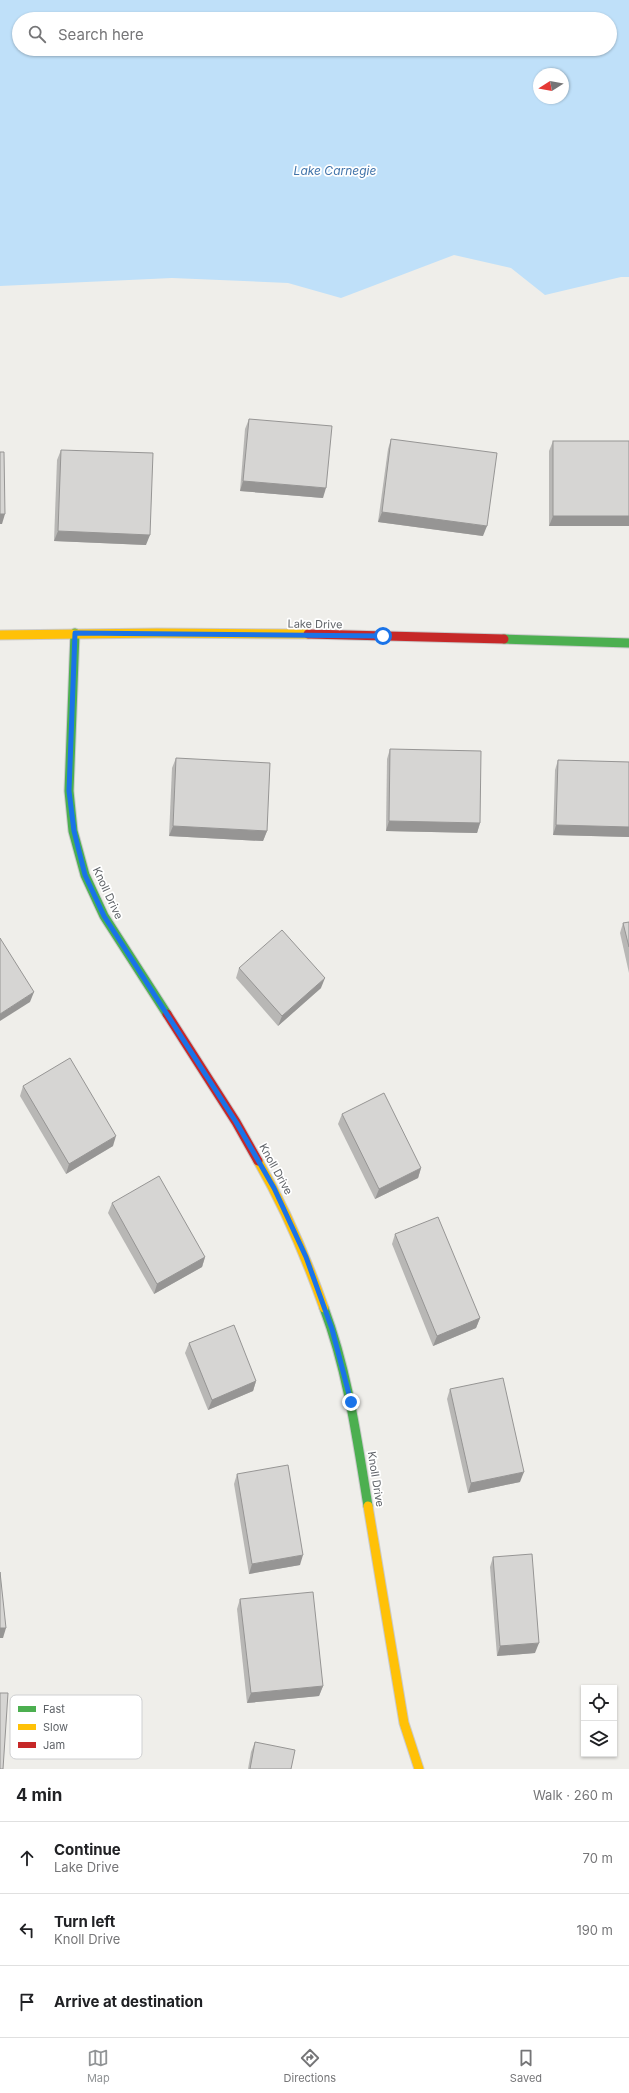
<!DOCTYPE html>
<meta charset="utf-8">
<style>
body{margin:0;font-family:Inter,sans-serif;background:#f2f2f2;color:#202124}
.controls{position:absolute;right:12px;bottom:12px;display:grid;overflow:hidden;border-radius:0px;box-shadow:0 1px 3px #0004}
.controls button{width:36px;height:36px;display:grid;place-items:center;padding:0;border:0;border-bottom:1px solid #e0e0e0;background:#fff;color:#202124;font:20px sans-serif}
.compass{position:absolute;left:533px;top:68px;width:36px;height:36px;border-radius:50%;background:#fff;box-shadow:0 1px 3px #0004;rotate:259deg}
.stop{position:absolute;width:12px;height:12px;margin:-9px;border:3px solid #1a73e8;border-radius:50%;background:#fff}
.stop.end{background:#1a73e8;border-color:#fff;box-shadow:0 1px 4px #0008}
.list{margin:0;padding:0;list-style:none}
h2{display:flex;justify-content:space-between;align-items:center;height:52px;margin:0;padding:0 16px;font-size:17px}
h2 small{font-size:13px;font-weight:400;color:#757577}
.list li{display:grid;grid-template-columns:26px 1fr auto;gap:12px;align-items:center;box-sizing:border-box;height:72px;padding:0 16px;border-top:1px solid #e0e0e0}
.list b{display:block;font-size:15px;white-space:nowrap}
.list p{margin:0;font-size:13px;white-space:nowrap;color:#757577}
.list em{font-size:13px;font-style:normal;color:#757577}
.icon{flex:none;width:22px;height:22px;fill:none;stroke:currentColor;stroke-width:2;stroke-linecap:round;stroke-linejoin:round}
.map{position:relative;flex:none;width:629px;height:1769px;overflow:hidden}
.search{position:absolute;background:#fff;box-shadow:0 1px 3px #0004;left:12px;right:12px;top:12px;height:44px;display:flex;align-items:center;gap:10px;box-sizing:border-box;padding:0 14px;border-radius:22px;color:#757577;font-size:15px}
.sheet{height:268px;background:#fff}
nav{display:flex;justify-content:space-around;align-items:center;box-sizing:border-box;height:56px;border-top:1px solid #e0e0e0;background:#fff;font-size:11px;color:#757577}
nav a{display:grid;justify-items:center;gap:2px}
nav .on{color:#919496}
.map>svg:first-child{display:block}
</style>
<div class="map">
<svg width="629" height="1769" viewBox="0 0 629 1769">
<rect width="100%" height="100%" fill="#efeeea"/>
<path fill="#bfe0f9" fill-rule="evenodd" d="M0,0H629V277H621L545,295L511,268L454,255L341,298L288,283L172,278L0,286ZM19,19H610V49H19ZM539,74H563V98H539Z"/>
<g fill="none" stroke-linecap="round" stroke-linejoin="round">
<defs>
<g id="fast">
<path d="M75,633L69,791L73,831L85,875L104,916L167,1014"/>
<path d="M504,639L629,643"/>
<path d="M324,1308C348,1372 357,1439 368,1506"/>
</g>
<g id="slow">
<path d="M0,635L157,633L308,634"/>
<path d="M258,1161C285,1208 306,1257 324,1308"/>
<path d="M368,1506L404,1723L419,1769"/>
</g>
<g id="jam">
<path d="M308,634L504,639"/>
<path d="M167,1014L236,1122L258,1161"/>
</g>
</defs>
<use href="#fast" stroke="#cacacb" stroke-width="11"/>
<use href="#slow" stroke="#cacacb" stroke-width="11"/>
<use href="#jam" stroke="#cacacb" stroke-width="11"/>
<use href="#fast" stroke="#4caf50" stroke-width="9"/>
<use href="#slow" stroke="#ffc107" stroke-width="9"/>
<use href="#jam" stroke="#c62828" stroke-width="9"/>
</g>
<g fill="#b8b7b5">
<path d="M249,419L323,498L240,491L245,429Z"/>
<path d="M391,439L483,536L378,522L388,449Z"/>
<path d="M553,441H629V526H549V451Z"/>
<path d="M61,450L146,545L54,541L57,460Z"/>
<path d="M390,749L480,823L477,833L386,831L387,759Z"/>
<path d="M176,758L267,831L263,841L169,836L172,768Z"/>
<path d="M558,760L629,762V837L553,835L555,770Z"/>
<path d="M629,922V973L620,933L623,923Z"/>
<path d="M239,968L321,988L278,1026L236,978Z"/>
<path d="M23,1086L113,1146L66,1174L20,1096Z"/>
<path d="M342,1114L421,1168L418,1178L375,1199L338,1124Z"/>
<path d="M112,1203L205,1257L202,1267L154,1294L108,1213Z"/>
<path d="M395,1234L480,1318L476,1328L433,1346L392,1244Z"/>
<path d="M189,1343L256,1381L253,1391L208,1410L185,1353Z"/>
<path d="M450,1389L520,1482L468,1493L447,1399Z"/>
<path d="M237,1474L300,1565L249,1574L234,1484Z"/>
<path d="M493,1557L535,1653L497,1656L490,1567Z"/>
<path d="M240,1599L323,1686L319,1696L247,1703L237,1609Z"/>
<path d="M255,1742L291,1769H248L251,1752Z"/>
</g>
<g fill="#969594">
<path d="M243,481L326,488L323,498L240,491Z"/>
<path d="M382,512L487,526L483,536L378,522Z"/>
<path d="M0,514H5L2,524H0Z"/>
<path d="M553,516H629V526H549Z"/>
<path d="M58,531L150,535L146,545L54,541Z"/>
<path d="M389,821L480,823L477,833L386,831Z"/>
<path d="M556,825L629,827V837L553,835Z"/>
<path d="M173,826L267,831L263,841L169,836Z"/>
<path d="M325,978L321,988L278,1026L282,1016Z"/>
<path d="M34,992L30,1002L0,1021V1014Z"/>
<path d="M116,1136L113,1146L66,1174L69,1164Z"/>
<path d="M421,1168L418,1178L375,1199L379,1189Z"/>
<path d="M205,1257L202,1267L154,1294L157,1284Z"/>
<path d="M480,1318L476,1328L433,1346L437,1336Z"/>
<path d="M256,1381L253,1391L208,1410L212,1400Z"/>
<path d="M524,1472L520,1482L468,1493L471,1483Z"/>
<path d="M303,1555L300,1565L249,1574L252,1564Z"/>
<path d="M0,1628H6L3,1638H0Z"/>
<path d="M539,1643L535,1653L497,1656L500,1646Z"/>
<path d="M323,1686L319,1696L247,1703L251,1693Z"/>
</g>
<g fill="#d6d5d3" stroke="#969594">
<path d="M249,419L332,426L326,488L243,481Z"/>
<path d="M391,439L497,453L487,526L382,512Z"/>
<rect x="553" y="441" width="76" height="75"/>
<path d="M61,450L153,453L150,535L58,531Z"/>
<path d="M0,452H4L5,514H0Z"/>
<path d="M390,749L481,751L480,823L389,821Z"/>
<path d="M176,758L270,763L267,831L173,826Z"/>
<path d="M558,760L629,762V827L556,825Z"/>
<path d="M629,922V947L623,923Z"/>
<path d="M282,930L325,978L282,1016L239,968Z"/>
<path d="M0,938L34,992L0,1014Z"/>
<path d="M70,1058L116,1136L69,1164L23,1086Z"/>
<path d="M384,1093L421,1168L379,1189L342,1114Z"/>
<path d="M159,1176L205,1257L157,1284L112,1203Z"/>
<path d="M438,1217L480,1318L437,1336L395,1234Z"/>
<path d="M234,1325L256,1381L212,1400L189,1343Z"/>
<path d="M503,1378L524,1472L471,1483L450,1389Z"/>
<path d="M288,1465L303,1555L252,1564L237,1474Z"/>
<path d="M532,1554L539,1643L500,1646L493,1557Z"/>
<path d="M0,1572L6,1628H0Z"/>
<path d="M313,1592L323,1686L251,1693L240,1599Z"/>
<path d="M0,1693H8L3,1769H0Z"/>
<path d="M255,1742L295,1750L291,1769H250Z"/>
</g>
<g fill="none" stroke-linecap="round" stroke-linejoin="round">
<path stroke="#1a73e8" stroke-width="5" d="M351,1402L332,1329L306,1257L274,1188L236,1122L104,916L85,875L74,831L69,791L75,633L383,636"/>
</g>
<g text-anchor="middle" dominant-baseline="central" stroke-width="3.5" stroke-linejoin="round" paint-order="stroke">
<g font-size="11" fill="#5f6368" stroke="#fff">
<text transform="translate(315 624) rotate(1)">Lake Drive</text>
<text transform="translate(108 893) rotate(65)">Knoll Drive</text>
<text transform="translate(276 1169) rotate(61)">Knoll Drive</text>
<text transform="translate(376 1479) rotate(81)">Knoll Drive</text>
</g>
<g font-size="12" font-style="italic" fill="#4174aa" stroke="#fff">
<text x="335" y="170">Lake Carnegie</text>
</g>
</g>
<rect x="10" y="1695" width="132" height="64" rx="6" fill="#fff" stroke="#cfd0d2" stroke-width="1"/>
<rect x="18" y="1706" width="18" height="6" fill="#4caf50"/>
<rect x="18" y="1724" width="18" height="6" fill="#ffc107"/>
<rect x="18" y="1742" width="18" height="6" fill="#c62828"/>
<g font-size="11" fill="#5f6368">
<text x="43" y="1713">Fast</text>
<text x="43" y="1731">Slow</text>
<text x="43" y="1749">Jam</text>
</g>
</svg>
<div class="controls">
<button><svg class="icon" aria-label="locate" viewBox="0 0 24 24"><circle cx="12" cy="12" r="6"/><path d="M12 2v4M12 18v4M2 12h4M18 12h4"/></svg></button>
<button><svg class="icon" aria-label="layers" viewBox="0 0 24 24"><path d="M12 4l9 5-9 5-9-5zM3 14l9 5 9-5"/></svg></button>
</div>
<svg class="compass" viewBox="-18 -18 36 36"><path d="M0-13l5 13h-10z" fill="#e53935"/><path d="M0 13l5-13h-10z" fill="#757577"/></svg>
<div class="stop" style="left:383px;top:636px"></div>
<div class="stop end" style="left:351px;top:1402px"></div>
<div class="search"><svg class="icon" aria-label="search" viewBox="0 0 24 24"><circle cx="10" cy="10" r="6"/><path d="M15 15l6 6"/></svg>Search here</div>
</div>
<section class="sheet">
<h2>4 min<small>Walk · 260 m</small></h2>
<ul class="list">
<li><svg class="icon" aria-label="ahead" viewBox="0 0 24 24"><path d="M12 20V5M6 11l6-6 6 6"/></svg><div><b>Continue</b><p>Lake Drive</p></div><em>70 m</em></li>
<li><svg class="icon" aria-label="left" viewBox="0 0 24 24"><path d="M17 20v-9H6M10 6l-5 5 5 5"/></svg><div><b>Turn left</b><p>Knoll Drive</p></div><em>190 m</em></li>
<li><svg class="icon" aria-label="arrive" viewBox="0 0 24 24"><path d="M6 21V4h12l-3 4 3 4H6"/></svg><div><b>Arrive at destination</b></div></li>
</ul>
</section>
<nav>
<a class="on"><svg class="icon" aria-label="map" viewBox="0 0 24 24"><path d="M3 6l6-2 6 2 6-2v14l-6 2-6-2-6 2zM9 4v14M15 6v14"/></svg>Map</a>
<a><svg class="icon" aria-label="directions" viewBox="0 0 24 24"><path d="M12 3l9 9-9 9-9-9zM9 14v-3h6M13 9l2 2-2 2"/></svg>Directions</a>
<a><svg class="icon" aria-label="saved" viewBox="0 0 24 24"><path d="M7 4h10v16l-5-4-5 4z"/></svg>Saved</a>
</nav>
